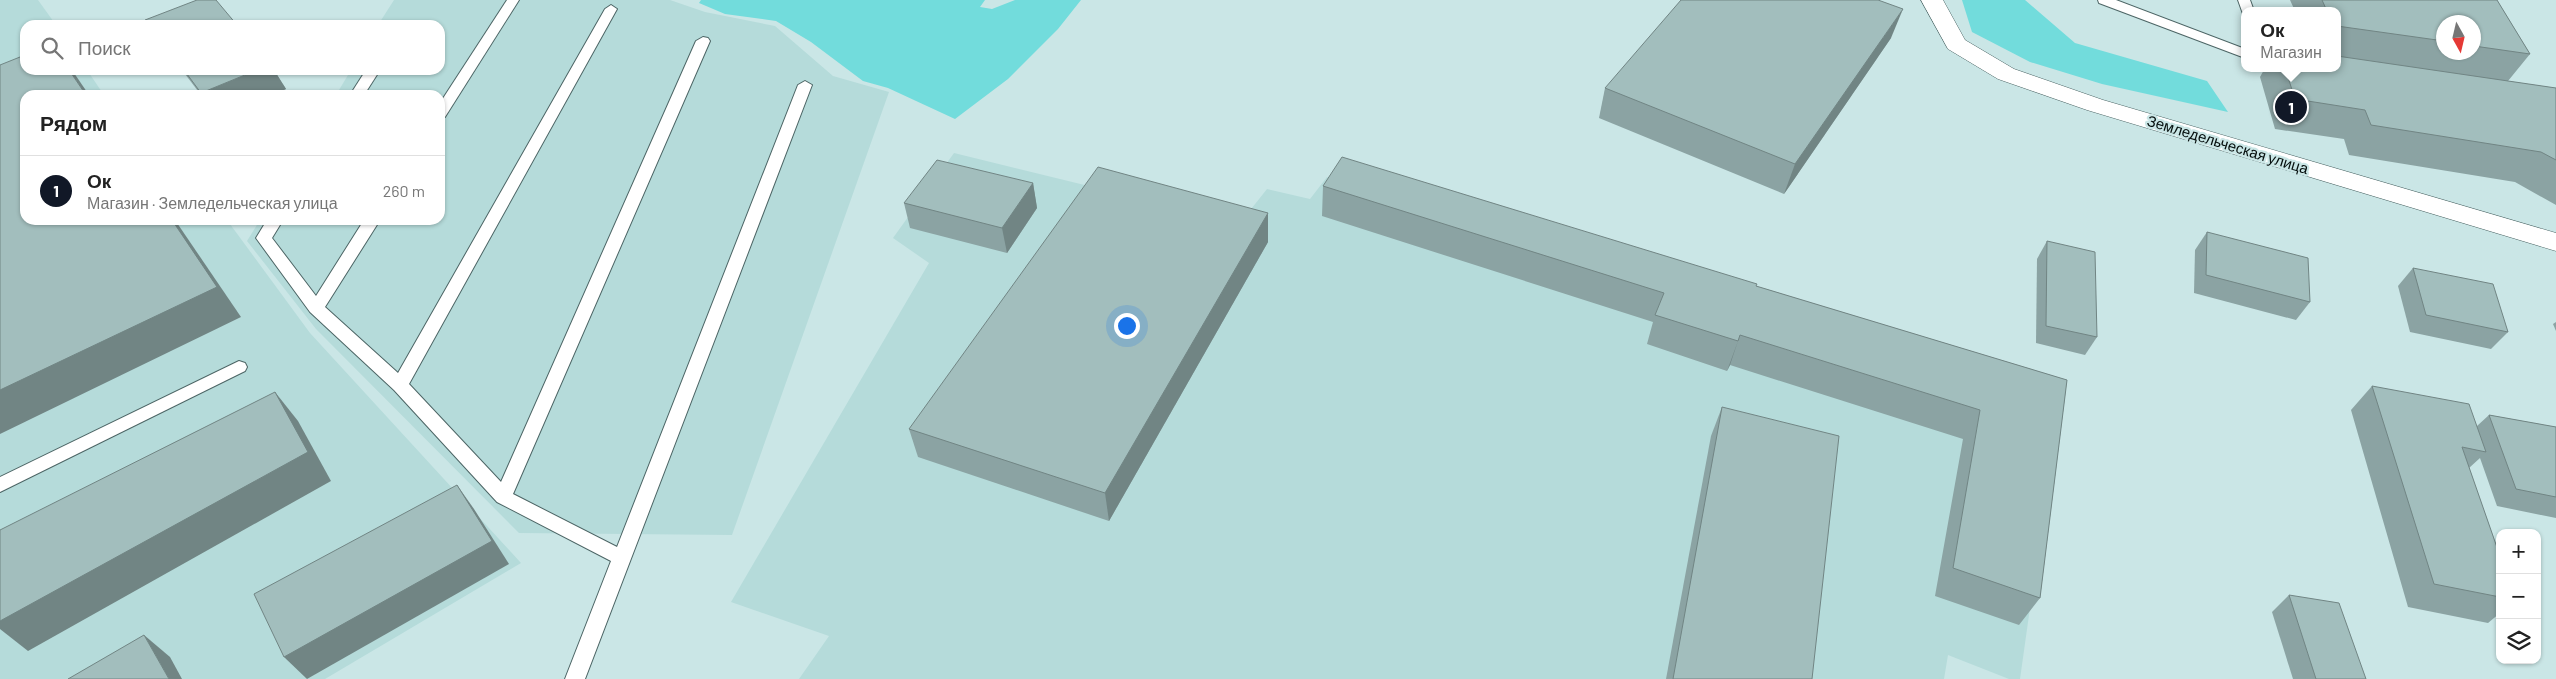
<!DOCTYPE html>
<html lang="ru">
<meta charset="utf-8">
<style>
body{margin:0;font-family:Barlow,sans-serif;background:#f6f6f6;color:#222}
.controls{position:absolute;right:15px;bottom:15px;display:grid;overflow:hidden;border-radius:10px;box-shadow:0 1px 4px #0004}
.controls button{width:45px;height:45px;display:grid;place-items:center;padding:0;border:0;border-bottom:1px solid #e0e0e0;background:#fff;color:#222;font:25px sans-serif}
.compass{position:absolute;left:2436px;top:15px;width:45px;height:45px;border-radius:50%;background:#fff;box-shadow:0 1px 4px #0004;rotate:172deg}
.you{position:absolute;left:1126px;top:325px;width:18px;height:18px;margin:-12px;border:4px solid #fff;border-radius:50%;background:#1a73e8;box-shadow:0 0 0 8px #1a73e833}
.badge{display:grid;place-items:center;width:32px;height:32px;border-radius:50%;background:#111827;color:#fff;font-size:16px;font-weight:700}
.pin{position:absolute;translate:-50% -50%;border:2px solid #fff;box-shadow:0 1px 5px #0006}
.popup{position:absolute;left:2241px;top:7px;width:100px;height:65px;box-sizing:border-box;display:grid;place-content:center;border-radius:10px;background:#fff;filter:drop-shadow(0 1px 4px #0005);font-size:16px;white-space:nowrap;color:#767676}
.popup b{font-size:19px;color:#222}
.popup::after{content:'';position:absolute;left:50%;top:100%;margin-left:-10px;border:10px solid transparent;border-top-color:#fff}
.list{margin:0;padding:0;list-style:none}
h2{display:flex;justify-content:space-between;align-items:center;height:65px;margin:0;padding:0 20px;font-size:21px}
h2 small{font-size:16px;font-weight:400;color:#767676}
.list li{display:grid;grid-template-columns:32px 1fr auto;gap:15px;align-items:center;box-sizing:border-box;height:70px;padding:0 20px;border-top:1px solid #e0e0e0}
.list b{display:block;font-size:19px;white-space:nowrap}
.list p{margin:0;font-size:16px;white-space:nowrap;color:#767676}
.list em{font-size:16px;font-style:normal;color:#767676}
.icon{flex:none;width:28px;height:28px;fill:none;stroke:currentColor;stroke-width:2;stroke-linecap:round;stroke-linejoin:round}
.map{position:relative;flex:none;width:2556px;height:679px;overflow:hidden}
.search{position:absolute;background:#fff;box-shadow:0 1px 4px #0004;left:20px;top:20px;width:425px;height:55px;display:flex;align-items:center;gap:12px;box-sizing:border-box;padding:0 18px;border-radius:15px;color:#767676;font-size:19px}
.panel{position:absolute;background:#fff;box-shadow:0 1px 4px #0004;left:20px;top:90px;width:425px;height:135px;border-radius:15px}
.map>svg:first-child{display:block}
</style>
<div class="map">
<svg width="2556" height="679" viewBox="0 0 2556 679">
<rect width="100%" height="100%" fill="#cae6e6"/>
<g fill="#b5dbda">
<path d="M0,0H38L56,25H25V70H87L104,95H25V220H227L310,333L521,563L325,679H0Z"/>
<path d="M394,0H670L705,12L775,26L833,76L889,92L732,535L519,533L316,329L247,241L260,220H440V95H336L351,70H440V25H378Z"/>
<path d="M954,153L1240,223L1267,189L1310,199L1327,177L2058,409L2020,679H2009L1948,655L1944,679H799L829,636L731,602L929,263L893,238Z"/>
</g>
<g fill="#72dcdc">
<path d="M701,0H985L980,7L992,9L1015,0H1081L1058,29L1008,79L955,119L888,88L863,81L811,42L776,21L725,14L699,3Z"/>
<path d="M1962,0H2025L2075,43L2207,81L2228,112L2102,84L2030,62L1972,32Z"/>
</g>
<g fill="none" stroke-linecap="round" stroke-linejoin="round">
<defs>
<g id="service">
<path d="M507,0H519L445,117L440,118V103Z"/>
<path d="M2098,0H2116L2245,49V58L2099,3Z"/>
<path d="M2238,0H2250L2254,11H2245L2243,14Z"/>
<path d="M611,5L617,9L409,384L501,482L696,41L703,37L708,38L710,41L513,494L617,547L798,85L805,81L812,85L585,679H565L611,561L497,502L394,390L310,312L256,238L267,220H283L272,238L316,296L364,220H380L325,307L398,373L605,9Z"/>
<path d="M366,70H380L364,95H350Z"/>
<path d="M239,361L245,363L247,367L245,371L0,492V477Z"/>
</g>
<path id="minor" d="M1921,0H1943L1965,40L2014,69L2103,100L2556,233V251L2087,110L1998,79L1948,49Z"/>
</defs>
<use href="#service" stroke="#4c6565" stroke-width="2"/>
<use href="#minor" stroke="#4c6565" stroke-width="1"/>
<use href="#service" fill="#fff" fill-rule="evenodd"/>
<use href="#minor" fill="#fff" fill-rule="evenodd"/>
</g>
<g fill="#8ba3a3" fill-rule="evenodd">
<path d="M2290,0H2497L2530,54L2508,81L2556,88V205L2515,182L2349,155L2344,139L2275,129L2260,77L2265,68H2337V11H2295ZM2444,22H2474V52H2444Z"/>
<path d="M1891,38L1784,194L1599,118L1605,88Z"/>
<path d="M182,70H274L286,89L273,95H201Z"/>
<path d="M1033,183L1037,208L1007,253L910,228L904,203Z"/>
<path d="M1323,186L1756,286L2067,380L2040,598L2019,625L1935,596L1963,439L1730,365L1727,371L1647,344L1653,322L1322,216Z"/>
<path d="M1268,213V242L1109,521L918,457L909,429Z"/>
<path d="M2207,232L2310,302L2296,320L2194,293L2195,250Z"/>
<path d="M2047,241L2097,337L2085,355L2036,343L2037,259Z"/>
<path d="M2413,268L2508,332L2491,349L2410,332L2398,286Z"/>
<path d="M2556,322V331L2553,324Z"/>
<path d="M2372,386L2477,426L2489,415L2556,427V518L2497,506L2480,458L2469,468L2500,556V613L2488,623L2408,607L2351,410Z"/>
<path d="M1722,407L1812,679H1666L1711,436Z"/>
<path d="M2289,595L2366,679H2293L2272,612Z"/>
</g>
<g fill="#718584">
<path d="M1903,9L1891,38L1784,194L1795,164Z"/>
<path d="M69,70H72L89,95H86Z"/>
<path d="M257,70H274L286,89L273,95H203L201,93Z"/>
<path d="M1033,183L1037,208L1007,253L1002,228Z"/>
<path d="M1268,213V242L1109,521L1105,493Z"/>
<path d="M172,220H175L241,317L0,434V390Z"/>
<path d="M1740,335L1730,365L1727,371L1738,341Z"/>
<path d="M275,392L298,421L331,481L28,651L0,629V621Z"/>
<path d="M457,485L474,509L509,564L307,679L284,657Z"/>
<path d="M144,635L170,657L182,679H169Z"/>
</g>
<g fill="#a2bebd" stroke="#718584">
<path d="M197,0H216L237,25H149L145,20Z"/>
<path d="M1681,0H1878L1903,9L1795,164L1605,88Z"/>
<path d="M2322,0H2497L2530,54L2474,46V22H2444V41L2337,26V11H2327Z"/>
<path d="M25,55V70H69L86,95H25V220H172L217,287L0,390V65Z"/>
<path d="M2337,56L2556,88V160L2541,152L2371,125L2365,110L2295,99L2285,68H2337Z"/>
<path d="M184,70H257L201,93Z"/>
<path d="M1342,157L1757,284L1756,286L2067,380L2040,598L1953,568L1980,410L1740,335L1738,341L1655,315L1664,293L1323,186Z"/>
<path d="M937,160L1033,183L1002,228L904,203Z"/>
<path d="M1098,167L1268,213L1105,493L909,429Z"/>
<path d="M2207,232L2308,258L2310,302L2206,275Z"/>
<path d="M2047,241L2095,252L2097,337L2046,326Z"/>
<path d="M2413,268L2493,284L2508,332L2426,315Z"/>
<path d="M2372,386L2469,404L2486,452L2462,447L2500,556V597L2434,584Z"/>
<path d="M275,392L308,452L0,621V530Z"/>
<path d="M1722,407L1839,436L1812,679H1673Z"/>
<path d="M2489,415L2556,427V497L2516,489Z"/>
<path d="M457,485L492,541L284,657L254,594Z"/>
<path d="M2289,595L2339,603L2366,679H2316Z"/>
<path d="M144,635L169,679H68Z"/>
</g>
<g text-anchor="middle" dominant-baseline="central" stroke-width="4.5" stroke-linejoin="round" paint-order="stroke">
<g font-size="15" fill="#050e0d" stroke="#cae6e6">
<text transform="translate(2228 144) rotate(17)">Земледельческая улица</text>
</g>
</g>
</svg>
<div class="controls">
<button>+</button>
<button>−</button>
<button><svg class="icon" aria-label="layers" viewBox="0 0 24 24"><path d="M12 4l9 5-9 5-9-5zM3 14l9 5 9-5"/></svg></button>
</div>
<svg class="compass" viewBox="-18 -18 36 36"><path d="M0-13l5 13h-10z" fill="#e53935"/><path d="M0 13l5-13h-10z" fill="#767676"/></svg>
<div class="you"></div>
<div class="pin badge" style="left:2291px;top:107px">1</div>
<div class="popup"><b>Ок</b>Магазин</div>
<div class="search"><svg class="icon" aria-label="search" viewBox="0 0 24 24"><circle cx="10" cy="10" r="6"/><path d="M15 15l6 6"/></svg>Поиск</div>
<section class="panel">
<h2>Рядом<small></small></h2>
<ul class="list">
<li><span class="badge">1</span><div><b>Ок</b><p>Магазин · Земледельческая улица</p></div><em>260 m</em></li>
</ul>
</section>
</div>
